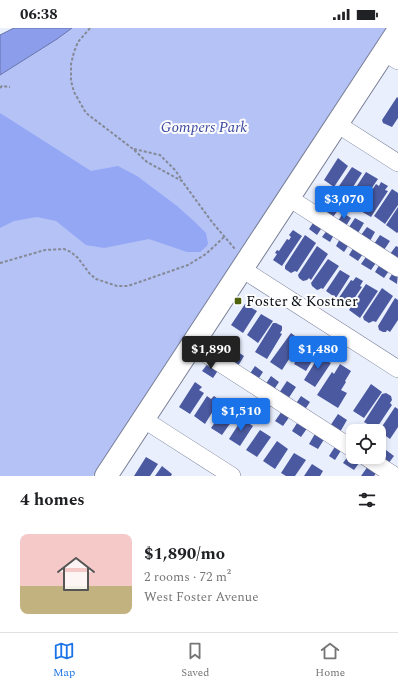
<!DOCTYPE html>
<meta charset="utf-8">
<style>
:root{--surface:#fff;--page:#f6f6f6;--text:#202124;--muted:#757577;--line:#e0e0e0;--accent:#1a73e8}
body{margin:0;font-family:Spectral,serif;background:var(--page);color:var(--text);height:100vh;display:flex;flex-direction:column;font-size:15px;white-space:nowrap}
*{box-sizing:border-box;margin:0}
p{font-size:13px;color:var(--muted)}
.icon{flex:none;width:22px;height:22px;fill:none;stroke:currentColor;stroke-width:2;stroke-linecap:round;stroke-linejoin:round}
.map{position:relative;height:448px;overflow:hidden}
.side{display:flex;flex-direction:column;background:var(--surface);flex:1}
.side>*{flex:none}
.buttons{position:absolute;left:346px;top:396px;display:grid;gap:8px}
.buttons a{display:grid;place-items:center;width:40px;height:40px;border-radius:8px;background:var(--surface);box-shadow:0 2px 6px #0003;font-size:20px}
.price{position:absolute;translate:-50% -34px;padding:0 9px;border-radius:4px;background:var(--accent);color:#fff;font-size:13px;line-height:26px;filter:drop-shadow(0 1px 2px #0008)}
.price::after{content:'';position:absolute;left:50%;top:24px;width:12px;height:9px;margin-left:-6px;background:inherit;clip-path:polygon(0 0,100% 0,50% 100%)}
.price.on{background:#222;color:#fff}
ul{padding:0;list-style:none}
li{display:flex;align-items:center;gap:12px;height:100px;padding:0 20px}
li+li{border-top:1px solid var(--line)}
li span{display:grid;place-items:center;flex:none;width:112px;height:80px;border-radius:8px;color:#555}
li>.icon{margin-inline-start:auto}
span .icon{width:48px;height:48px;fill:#fffc;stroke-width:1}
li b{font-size:17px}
h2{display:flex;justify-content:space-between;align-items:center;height:48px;padding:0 20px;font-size:17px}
.status{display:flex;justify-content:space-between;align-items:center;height:28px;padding:0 20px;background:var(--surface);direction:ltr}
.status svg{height:11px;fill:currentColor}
.dock{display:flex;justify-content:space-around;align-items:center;height:56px;border-top:1px solid var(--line);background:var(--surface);font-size:11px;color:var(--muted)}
.dock a{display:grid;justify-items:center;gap:2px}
.dock .on{color:var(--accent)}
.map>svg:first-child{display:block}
.green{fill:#b4c2f6}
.forest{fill:#94a7f5}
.water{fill:#8c9eeb;stroke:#6673ab}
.building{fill:#4b5aa0}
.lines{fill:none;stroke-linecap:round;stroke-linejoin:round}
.minor-casing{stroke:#787f96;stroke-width:18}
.major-casing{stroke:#787f96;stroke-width:24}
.path{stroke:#858995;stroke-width:2;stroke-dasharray:3 2;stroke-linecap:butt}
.minor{stroke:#fff;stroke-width:17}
.major{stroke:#fff;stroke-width:22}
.poi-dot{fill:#4e620b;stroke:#fcfcfc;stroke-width:1.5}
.labels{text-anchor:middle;stroke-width:4;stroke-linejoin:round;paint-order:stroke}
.park-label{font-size:15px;font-style:italic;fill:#3b48a1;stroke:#fcfcfc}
.poi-label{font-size:15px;fill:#0c0f17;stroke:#fcfcfc;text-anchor:start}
</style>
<div class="status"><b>06:38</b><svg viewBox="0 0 49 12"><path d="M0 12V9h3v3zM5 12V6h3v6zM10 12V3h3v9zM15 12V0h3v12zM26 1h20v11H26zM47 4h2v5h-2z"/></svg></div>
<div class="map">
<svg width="398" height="448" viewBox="0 0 398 448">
<rect width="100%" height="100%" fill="#eaeffe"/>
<path class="green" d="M72 0H386L93 448H0V47L57 11Z"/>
<path class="forest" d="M0 85 91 143 118 138 137 148 177 178 196 195 206 205 208 215 207 218 200 224H187L149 211 104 220 86 217 56 193 37 189 14 193 0 200Z"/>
<path class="water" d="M14 0H72L57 11 0 47V7Z"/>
<path class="building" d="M397 69 398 70V90L392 99 383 95 382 92Z
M338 130 348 138 334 159 324 152Z
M352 139 362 145 349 165 339 158Z
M366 144 378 151 360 177 349 170Z
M381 154 388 158 385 162 388 163 371 189 359 182 376 156 379 158Z
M392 161 398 165V177L385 196 374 188Z
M320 169 325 173 320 181 314 177Z
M332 176 339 181 333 189 326 185Z
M398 179V204L397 205 386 197Z
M343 185 351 190 346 198 338 193Z
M355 190 364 195 358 205 349 199Z
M315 192 323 198 317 207 309 201Z
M367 199 375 204 370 213 361 207Z
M328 201 335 205 330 214 322 209Z
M293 202 302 208 282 238 273 232 277 226 275 225 277 222 279 223 287 211 289 212 291 209 289 207Z
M305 207 316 215 297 244 295 243 291 245 285 241V238Z
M380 207 390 213 384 222 374 216Z
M341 209 350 215 344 224 336 218Z
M355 217 365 223 358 233 349 227Z
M317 218 328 226 311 252 309 250 307 252 303 253 299 250 298 247Z
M396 218 398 219V232L390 226Z
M368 226 378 232 371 242 361 236Z
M328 231 339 238 323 261 321 260 320 261 317 262 312 258 311 255Z
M381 234 391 240 384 250 375 244Z
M340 242 350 248 336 270 326 263Z
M394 243 398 245 397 256 389 251Z
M356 249 363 253 360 258 362 259 349 278 338 271 351 252 353 253Z
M366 256 378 263 360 290 349 282Z
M382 260 393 268 376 294 373 293 369 295 364 292 363 289Z
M395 270 398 272V292L390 304 387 302 386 304H383L379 302 378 298Z
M245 276 257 283 243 305 231 297Z
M261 286 273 293 258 315 247 307Z
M273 295H276L282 298V302L280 305 282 306 267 331 255 324Z
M291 305 299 311 296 315 299 316 282 342 270 334Z
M222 313 232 319 225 330 215 324Z
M306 315 318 323 306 343 294 336Z
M235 322 244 328 238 338 228 332Z
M320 326H324L329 329 330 332 329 334 331 335 315 359 304 352Z
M209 334 219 341 213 350 202 343Z
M340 336 351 343 345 353 346 354 341 362 347 365 338 380 317 367 332 344 334 346Z
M255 338 263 344 257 353 249 347Z
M271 348 279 354 273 363 265 357Z
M287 353 296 359 288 371 279 365Z
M195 354 202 359 199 362 204 365 190 386 179 379Z
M371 356 382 364 364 390 353 383Z
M386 365 391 368 392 372 390 375 392 377 376 401 364 394 382 366Z
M207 368 211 371 214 368 218 371 216 374 218 375 205 396 194 388Z
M301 368 310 374 304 383 295 377Z
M262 369 272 376 266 386 255 379Z
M227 377 233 381 231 384 236 387 222 407 211 400Z
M395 379 398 381V399L390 411 379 403Z
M282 383 290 388 283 398 275 393Z
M338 386 347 392 340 404 330 398Z
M242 391 253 398 240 418 229 411Z
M299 392 308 399 301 409 292 403Z
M260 402 271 409 257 429 246 422Z
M316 404 325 410 318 421 309 416Z
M277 413 288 421 275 441 263 433Z
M336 417 342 421 335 432 329 428Z
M386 422 394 428 388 436 380 430Z
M351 424 353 429H359L362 431 354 442 343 435Z
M294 425 306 432 295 448H286L281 445Z
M146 429 158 436 150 448H134Z
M312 436 323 443 320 448H304Z
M162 438 172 446 171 448H155Z
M368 438 377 444 374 448H361Z"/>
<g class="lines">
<defs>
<path id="minor" d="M384 24 398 33
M337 96 398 135
M289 170 398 240
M242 241 398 341
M192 317 353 421
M143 391 232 448
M366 429 395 448"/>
<path id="major" d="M106 448 398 3"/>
</defs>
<use href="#minor" class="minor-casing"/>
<use href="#major" class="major-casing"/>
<path class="path" d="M90 0 78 14 74 24 71 36V53L74 64 86 85 133 121 147 134 182 153 212 194 235 221
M0 60 2 58 10 59
M134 121 160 127 175 142 182 152
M0 235 45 222 64 221 71 224 78 230 90 246 96 251 117 258H128L188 237 206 226 224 209"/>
<use href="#minor" class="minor"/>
<use href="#major" class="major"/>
</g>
<rect class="poi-dot" x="234" y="269" width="8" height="8" rx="2"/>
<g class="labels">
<g class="park-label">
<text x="204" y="104">Gompers Park</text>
</g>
<g class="poi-label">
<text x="246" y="278">Foster &amp; Kostner</text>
</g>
</g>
</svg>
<div class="buttons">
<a><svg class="icon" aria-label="locate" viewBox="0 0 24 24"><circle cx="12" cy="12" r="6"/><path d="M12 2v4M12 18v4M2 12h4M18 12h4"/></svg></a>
</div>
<b class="price" style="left:344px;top:192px">$3,070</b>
<b class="price on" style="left:211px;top:342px">$1,890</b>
<b class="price" style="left:318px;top:342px">$1,480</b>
<b class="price" style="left:241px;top:404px">$1,510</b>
</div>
<section class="side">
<h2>4 homes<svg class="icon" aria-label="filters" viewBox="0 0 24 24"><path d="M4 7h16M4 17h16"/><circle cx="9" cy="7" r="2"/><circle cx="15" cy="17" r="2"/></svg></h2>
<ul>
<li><span style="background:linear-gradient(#f6c9c9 65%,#c2b280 0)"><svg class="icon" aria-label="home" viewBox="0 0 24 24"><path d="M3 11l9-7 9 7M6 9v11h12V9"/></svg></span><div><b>$1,890/mo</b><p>2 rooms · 72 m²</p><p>West Foster Avenue</p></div></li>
</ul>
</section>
<nav class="dock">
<a class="on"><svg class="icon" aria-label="map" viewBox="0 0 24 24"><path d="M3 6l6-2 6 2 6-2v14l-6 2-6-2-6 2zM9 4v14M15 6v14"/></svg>Map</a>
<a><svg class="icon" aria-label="saved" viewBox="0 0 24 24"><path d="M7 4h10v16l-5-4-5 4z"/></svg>Saved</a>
<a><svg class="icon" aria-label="home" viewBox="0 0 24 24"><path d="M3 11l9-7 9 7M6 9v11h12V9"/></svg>Home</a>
</nav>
